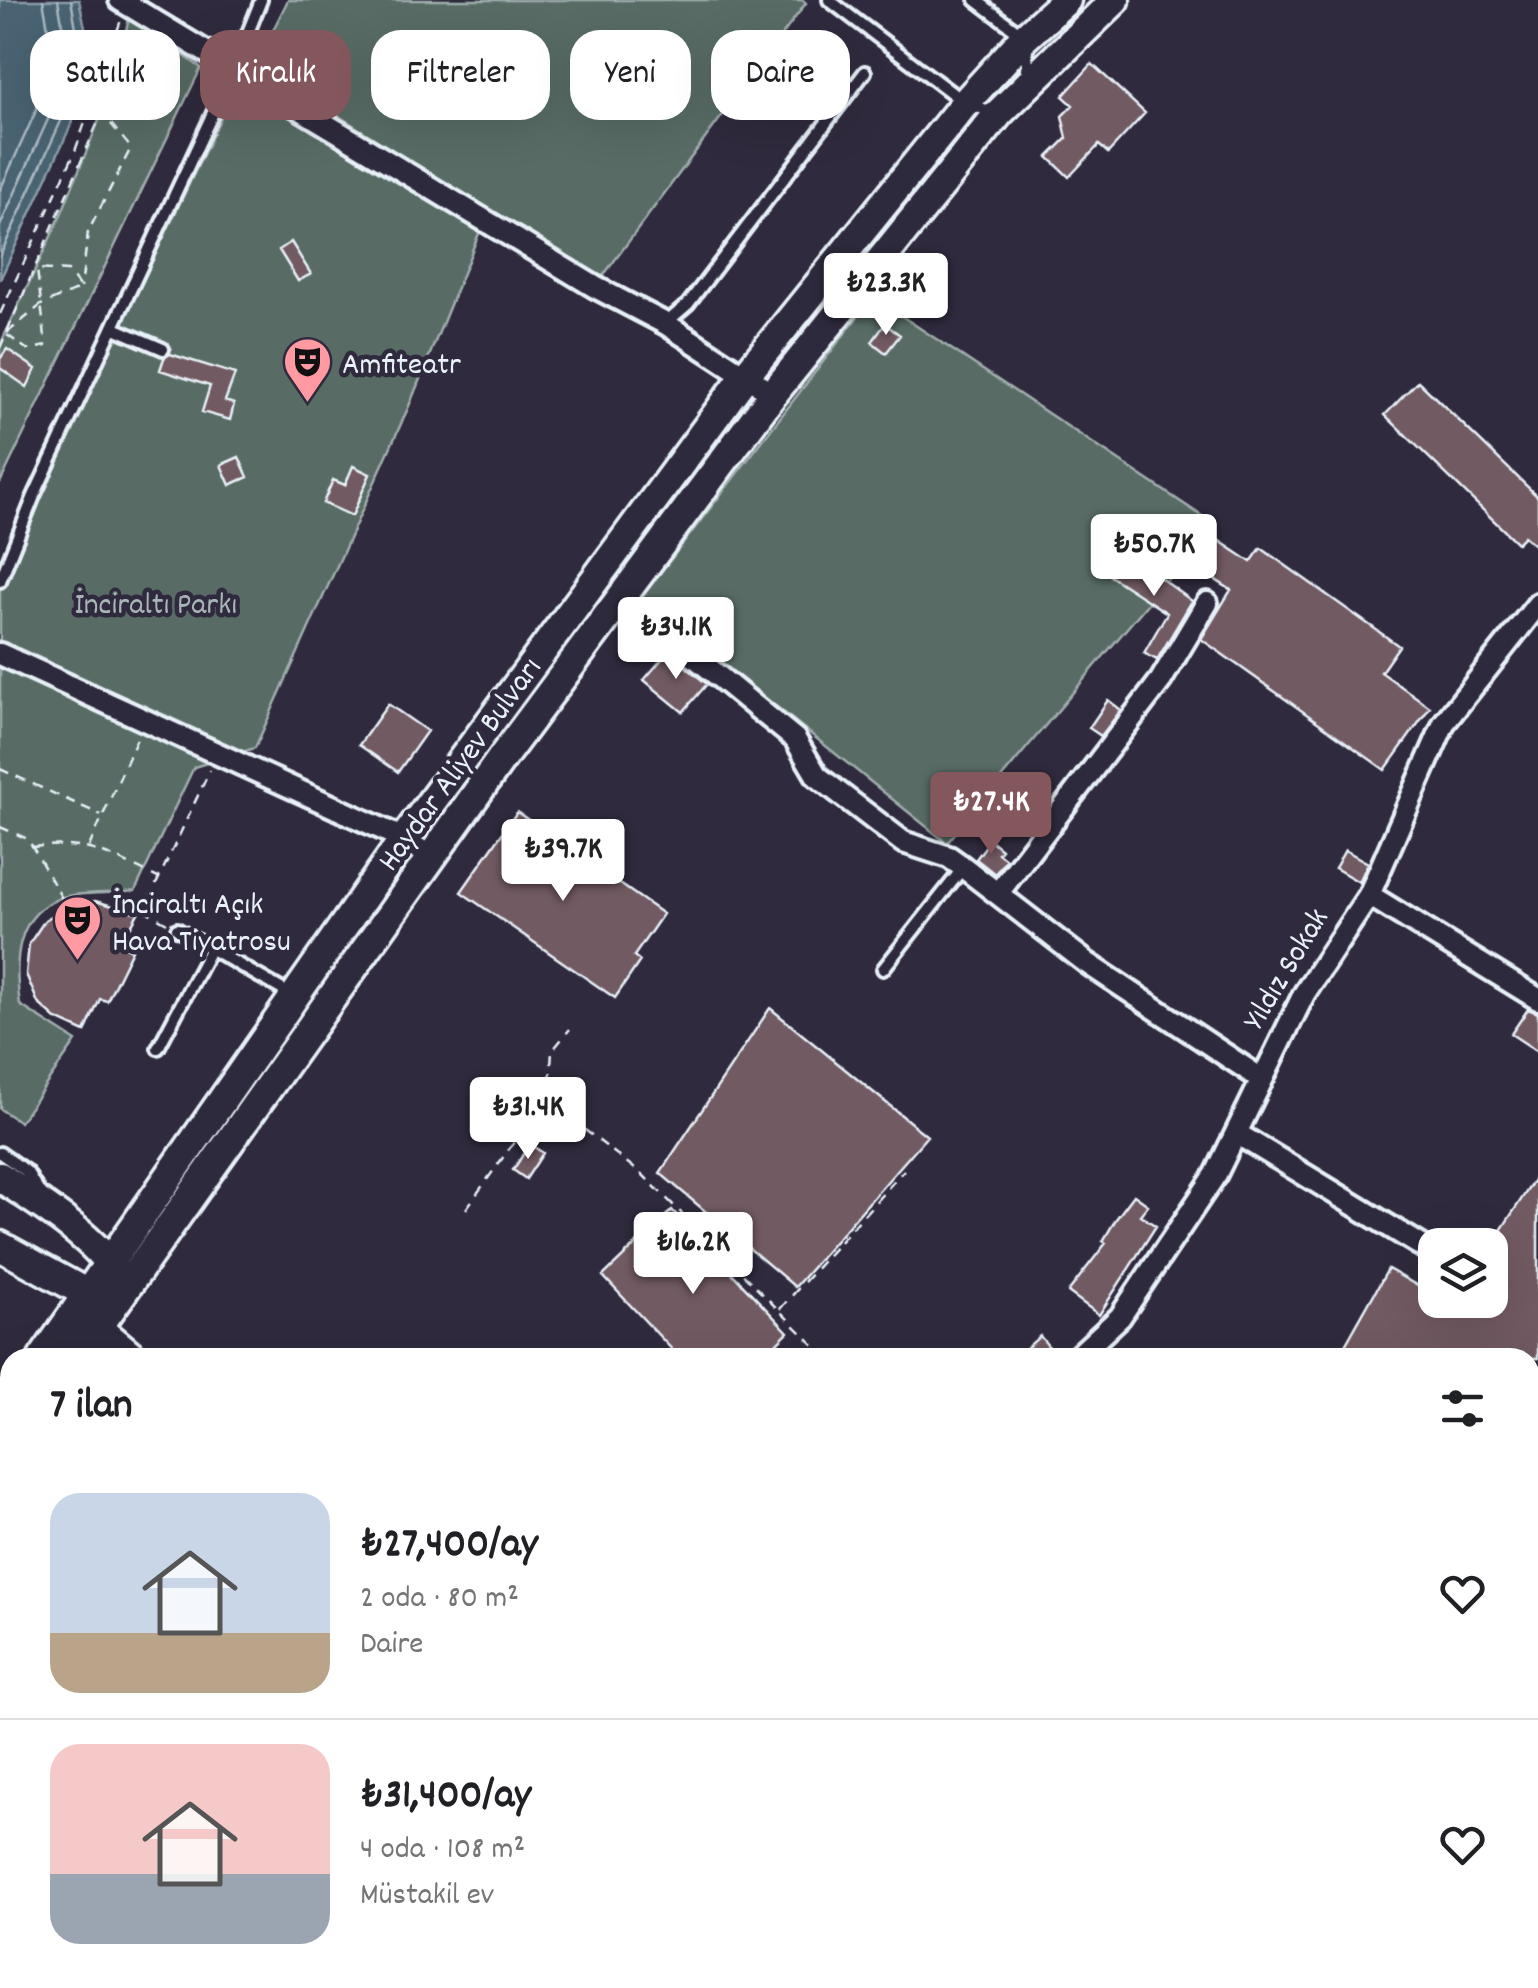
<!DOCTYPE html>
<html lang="tr">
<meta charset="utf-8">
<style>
:root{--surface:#fff;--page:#f6f6f6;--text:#202124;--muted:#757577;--line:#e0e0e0;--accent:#84575d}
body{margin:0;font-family:Dekko,sans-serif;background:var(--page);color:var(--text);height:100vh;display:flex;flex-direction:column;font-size:38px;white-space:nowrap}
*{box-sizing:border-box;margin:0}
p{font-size:32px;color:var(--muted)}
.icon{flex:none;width:55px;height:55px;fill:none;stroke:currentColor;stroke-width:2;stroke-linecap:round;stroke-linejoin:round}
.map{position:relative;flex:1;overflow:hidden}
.details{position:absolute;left:0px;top:1348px;width:1540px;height:642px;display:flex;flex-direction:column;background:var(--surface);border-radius:30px 30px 0 0;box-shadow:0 10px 40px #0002}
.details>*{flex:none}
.top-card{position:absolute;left:30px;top:30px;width:1000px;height:90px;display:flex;gap:20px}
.buttons{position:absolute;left:1418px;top:1228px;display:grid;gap:20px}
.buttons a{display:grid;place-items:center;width:90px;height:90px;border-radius:20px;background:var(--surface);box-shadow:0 10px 40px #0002;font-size:50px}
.price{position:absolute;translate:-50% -85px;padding:0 22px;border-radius:10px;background:#fff;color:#222;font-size:32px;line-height:65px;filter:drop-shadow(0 2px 5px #0008)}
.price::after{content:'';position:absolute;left:50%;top:60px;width:30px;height:22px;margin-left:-15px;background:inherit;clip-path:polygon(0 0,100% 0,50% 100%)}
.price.on{background:var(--accent);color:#fff}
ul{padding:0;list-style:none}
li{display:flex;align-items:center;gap:30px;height:250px;padding:0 50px}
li+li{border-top:2px solid var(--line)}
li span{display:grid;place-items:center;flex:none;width:280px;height:200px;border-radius:30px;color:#555}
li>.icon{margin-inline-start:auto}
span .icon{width:120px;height:120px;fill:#fffc;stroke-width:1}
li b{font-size:42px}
h2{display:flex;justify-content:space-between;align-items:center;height:120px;padding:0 50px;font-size:42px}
.tag{padding:0 35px;border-radius:30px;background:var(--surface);box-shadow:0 10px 40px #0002;font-size:35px;line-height:90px}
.tag.on{background:var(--accent);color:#fff}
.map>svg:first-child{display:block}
.green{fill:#596c65;stroke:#a0aeae;stroke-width:2.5}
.water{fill:#4a6372;stroke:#899ca8;stroke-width:2.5}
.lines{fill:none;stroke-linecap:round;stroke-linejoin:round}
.shore{stroke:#a9b8c2;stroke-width:2.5}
.building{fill:#725a62;stroke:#e8f1f8;stroke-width:2.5}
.lane-casing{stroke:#e8f1f8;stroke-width:18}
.street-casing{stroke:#e8f1f8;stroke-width:28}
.secondary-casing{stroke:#e8f1f8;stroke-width:35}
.path{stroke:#e8f1f8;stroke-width:2.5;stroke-dasharray:10 8;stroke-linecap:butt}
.lane{stroke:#2f2a3d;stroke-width:10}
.street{stroke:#2f2a3d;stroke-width:20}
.secondary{stroke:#2f2a3d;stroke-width:28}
.labels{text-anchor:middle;stroke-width:9;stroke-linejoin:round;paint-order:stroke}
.poi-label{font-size:32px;fill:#e8f1f8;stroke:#2f2a3d;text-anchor:start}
.park-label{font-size:32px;fill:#a8b5b6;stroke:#2f2a3d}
.street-label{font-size:32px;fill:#e8f1f8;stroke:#2f2a3d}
</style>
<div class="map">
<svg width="1538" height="1988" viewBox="0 0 1538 1988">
<rect width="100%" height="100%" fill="#2f2a3d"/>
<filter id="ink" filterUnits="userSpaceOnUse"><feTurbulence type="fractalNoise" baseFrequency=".01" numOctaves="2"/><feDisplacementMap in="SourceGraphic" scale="20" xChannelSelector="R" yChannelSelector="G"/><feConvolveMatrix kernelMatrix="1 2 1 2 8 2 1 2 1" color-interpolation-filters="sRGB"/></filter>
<g filter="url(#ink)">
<path class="green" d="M288 0H803L806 3 600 280 256 64Z
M130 16 201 68 0 483V345L60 217 102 113Z
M237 84 480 231 409 406 255 748 194 767 135 891C116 894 79 892 63 897 14 913 14 963 20 1005L76 1041 20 1122 0 1109V579Z
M873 297 1214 524 947 843 641 598Z"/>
<path class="water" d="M0 0H79L89 45 71 125 0 280Z"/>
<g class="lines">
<path class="shore" d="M0 190 35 113 51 45 43 0
M0 226 49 117 66 45 58 0
M0 256 61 121 79 45 71 0"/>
</g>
<path class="building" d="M1092 64 1145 113 1108 153 1099 145 1069 177 1048 157 1067 138 1062 116 1073 105 1063 96Z
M291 242 311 274 298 281 279 250Z
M885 324 900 335 886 353 872 342Z
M7 349 36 369 27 387 0 368V359Z
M170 354 235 374 225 401 234 404 230 420 202 412 210 386 160 370 164 358Z
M1418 381 1538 497V548L1524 536 1517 543 1385 415Z
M239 457 248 477 230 485 221 465Z
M353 466 370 474 352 516 323 503 333 480 345 485Z
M1218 540 1251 562 1261 548 1399 646 1381 672 1430 707 1385 770 1201 639 1231 590 1205 573 1210 565 1204 561Z
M1126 553 1192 601 1157 660 1144 653 1167 613 1110 576Z
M668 652 707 684 683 712 644 680Z
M1108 700 1121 710 1101 736 1089 728Z
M388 704 427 731 398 772 359 745Z
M994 797 1010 810 996 827 980 814Z
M517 812 663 914 634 956 640 961 615 998 461 892Z
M990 840 1001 849 998 853 1006 859 995 874 976 859Z
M1345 850 1368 863 1359 882 1335 868Z
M95 901 138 913 121 945 132 950 107 1001 100 999 85 1032 56 1019 38 1003 26 974 29 944 45 920 68 906Z
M770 1008 927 1136 795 1287 660 1173Z
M1528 1009 1538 1013V1052L1511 1034Z
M530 1144 543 1153 526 1179 513 1170Z
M1538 1174V1358H1338L1388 1269 1435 1296V1300L1455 1307 1459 1300H1490V1247Z
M1134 1195 1148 1205 1140 1215 1156 1226 1099 1315 1068 1292 1106 1243 1103 1241 1116 1219Z
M672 1210 788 1332 762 1358H680L603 1276Z
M1040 1336 1058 1358H1015Z"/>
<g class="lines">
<defs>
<path id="lane" d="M829 0 965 103 993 112
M976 0 1025 37 1028 64 1025 79
M666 323 688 304 865 72
M114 328 163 349
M0 581 34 496 233 70 261 0
M177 929 293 996
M883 969 963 868
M158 1048 211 948
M0 1153 27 1172 40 1194"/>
<path id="street" d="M120 0 595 287 666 324 773 394
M651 621 795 739 817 776 903 842 949 857 963 867 1087 963 1260 1078
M0 654 404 839 432 858
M998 893 1161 680 1207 603
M1369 895 1538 999
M1236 1133 1435 1254
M1076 1358 1120 1317 1216 1174 1304 994 1369 895 1444 723 1538 604
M1530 1485H1538
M1232 1988 1236 1980"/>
<path id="secondary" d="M0 1177C38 1202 95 1237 118 1276
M0 1246 86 1293H102
M97 1327 134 1358
M43 1358 404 839 745 376 965 103 1025 37 1066 0
M76 1358 504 755 773 394 999 113 1115 0
M0 1423 10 1408
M0 1464 10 1450
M1129 1980 1146 1988
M184 1988 191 1980"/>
</defs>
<use href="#lane" class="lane-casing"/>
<use href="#street" class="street-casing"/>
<use href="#secondary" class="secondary-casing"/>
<path class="path" d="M99 90 102 112
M0 314 74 154 121 20
M7 333 41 305 81 288
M7 335 28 350 46 346 37 269 68 271 79 286
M0 348 102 113 131 148 88 232 81 288
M0 769 101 815
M0 827 28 839 64 902
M32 847C89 841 108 854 158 878
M89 847 138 736
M167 923 144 910 210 770
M549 1100 552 1051 570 1029
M466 1209 527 1124 549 1102 643 1175 827 1358
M780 1309 904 1170
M1530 1633 1538 1637
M330 1980 340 1988
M528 1980 538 1988
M658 1980 670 1988
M425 1988 431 1980"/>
<use href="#lane" class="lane"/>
<use href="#street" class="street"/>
<use href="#secondary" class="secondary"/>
</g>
</g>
<defs>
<symbol id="theatre-pin" viewBox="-11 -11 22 30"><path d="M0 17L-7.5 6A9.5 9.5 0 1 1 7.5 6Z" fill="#ff9aa2" stroke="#2f2a3d"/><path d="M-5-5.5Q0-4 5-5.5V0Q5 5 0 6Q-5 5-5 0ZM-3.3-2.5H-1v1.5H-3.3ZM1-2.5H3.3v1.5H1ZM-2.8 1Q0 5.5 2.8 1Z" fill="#111"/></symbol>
</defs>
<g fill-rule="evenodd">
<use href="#theatre-pin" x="280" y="334" width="55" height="75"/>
<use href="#theatre-pin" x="50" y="892" width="55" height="75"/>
</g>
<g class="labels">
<g class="poi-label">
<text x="342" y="373">Amfiteatr</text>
<text x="112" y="913">İnciraltı Açık<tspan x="112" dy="37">Hava Tiyatrosu</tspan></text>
</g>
<g class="park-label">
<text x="156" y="613">İnciraltı Parkı</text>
</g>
<g class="street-label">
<text transform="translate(458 763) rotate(-54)" y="11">Haydar Aliyev Bulvarı</text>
<text transform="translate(1284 968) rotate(-59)" y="11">Yıldız Sokak</text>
</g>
</g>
</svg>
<div class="buttons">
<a><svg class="icon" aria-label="layers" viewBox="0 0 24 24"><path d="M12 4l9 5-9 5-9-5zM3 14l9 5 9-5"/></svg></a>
</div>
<b class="price" style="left:886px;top:338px">₺23.3K</b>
<b class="price" style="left:1154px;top:599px">₺50.7K</b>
<b class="price" style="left:676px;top:682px">₺34.1K</b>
<b class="price on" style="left:991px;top:857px">₺27.4K</b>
<b class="price" style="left:563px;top:904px">₺39.7K</b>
<b class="price" style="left:528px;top:1162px">₺31.4K</b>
<b class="price" style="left:693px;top:1297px">₺16.2K</b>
<div class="top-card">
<a class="tag">Satılık</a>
<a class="tag on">Kiralık</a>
<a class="tag">Filtreler</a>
<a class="tag">Yeni</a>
<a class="tag">Daire</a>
</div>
<section class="details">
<h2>7 ilan<svg class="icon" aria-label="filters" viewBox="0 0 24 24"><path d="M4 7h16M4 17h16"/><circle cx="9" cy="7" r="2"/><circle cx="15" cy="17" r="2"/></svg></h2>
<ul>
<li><span style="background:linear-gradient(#c9d6e8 70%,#b9a48a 0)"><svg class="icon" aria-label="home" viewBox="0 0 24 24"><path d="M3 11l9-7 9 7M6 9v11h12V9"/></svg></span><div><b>₺27,400/ay</b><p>2 oda · 80 m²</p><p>Daire</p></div><svg class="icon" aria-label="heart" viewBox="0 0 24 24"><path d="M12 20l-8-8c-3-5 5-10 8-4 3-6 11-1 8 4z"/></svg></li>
<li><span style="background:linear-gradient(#f6c9c9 65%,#9aa5b1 0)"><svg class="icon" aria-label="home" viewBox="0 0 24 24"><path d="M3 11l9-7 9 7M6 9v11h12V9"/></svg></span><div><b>₺31,400/ay</b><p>4 oda · 108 m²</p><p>Müstakil ev</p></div><svg class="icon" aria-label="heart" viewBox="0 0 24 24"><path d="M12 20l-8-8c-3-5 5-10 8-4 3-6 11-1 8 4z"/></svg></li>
</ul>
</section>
</div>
